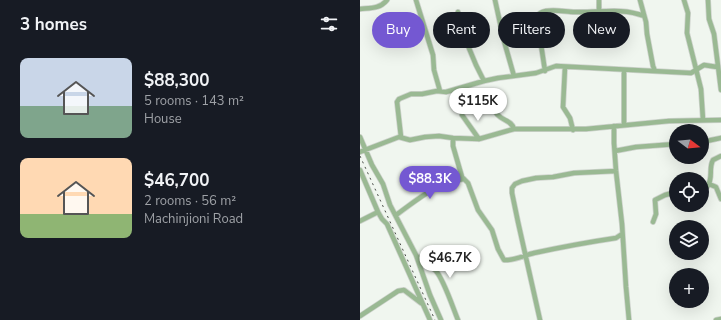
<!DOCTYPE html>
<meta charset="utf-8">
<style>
:root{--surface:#171b24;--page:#242831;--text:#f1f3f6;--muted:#9ea1a6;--accent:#7458d2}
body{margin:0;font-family:"Nunito Sans",sans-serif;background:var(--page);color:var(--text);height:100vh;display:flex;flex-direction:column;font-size:15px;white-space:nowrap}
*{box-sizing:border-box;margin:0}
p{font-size:13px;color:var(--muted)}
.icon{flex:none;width:22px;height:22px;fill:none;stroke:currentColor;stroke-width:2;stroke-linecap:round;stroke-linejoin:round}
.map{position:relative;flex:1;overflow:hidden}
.panel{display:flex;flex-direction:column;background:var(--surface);width:360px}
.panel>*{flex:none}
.banner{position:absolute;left:12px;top:12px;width:289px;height:36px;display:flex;gap:8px}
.needle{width:26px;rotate:106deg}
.tools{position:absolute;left:309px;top:124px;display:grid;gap:8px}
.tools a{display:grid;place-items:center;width:40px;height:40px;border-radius:50%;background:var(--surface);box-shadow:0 4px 16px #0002;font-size:20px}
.price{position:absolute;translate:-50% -34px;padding:0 9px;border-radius:14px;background:#fff;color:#222;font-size:13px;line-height:26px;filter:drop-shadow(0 1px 2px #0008)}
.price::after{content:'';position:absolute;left:50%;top:24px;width:12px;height:9px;margin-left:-6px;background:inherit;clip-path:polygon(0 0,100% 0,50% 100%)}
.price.active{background:var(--accent);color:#fff}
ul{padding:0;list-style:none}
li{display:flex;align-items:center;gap:12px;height:100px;padding:0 20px}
li span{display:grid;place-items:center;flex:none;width:112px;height:80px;border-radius:8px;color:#555}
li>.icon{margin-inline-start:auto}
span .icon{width:48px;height:48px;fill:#fffc;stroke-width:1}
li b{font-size:17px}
h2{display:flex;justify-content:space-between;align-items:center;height:48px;padding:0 20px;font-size:17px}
.tag{padding:0 14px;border-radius:18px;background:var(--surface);box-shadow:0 4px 16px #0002;font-size:14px;line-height:36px}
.tag.active{background:var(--accent);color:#fff}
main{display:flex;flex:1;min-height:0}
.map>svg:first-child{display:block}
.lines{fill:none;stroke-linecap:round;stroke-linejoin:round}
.minor-casing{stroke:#ced3cd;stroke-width:6}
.minor{stroke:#9ab993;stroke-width:4.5}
.rail{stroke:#494c48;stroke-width:1;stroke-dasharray:2 4;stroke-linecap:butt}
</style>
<main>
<section class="panel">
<h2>3 homes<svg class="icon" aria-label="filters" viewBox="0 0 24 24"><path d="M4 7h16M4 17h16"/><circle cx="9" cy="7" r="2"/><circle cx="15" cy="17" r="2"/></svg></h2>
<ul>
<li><span style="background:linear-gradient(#c9d6e8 60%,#7fa58c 0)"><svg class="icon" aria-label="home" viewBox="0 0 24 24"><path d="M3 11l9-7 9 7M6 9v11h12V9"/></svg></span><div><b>$88,300</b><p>5 rooms · 143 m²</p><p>House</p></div></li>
<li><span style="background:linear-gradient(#ffd9b3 70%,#8fb573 0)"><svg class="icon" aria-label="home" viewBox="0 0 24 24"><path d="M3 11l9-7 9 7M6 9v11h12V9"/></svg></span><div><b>$46,700</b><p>2 rooms · 56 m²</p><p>Machinjioni Road</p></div></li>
</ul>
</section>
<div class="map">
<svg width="361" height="320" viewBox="0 0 361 320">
<rect width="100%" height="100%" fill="#f0f6ef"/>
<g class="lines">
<defs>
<path id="minor" d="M56 0 73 55 74 70 80 91
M135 0 144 41 154 76
M280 0 286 22 287 34 293 66 295 71
M324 0 328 13 327 33 341 89 343 120
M348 0 349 19 354 34 361 90
M0 9C10 8 20 9 27 0
M239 11V0
M98 12C104 37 112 59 124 81
M205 67 203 107 210 118 213 130
M264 70V125
M185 71 177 18C178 13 182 12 186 11 196 9 206 12 215 12 237 13 262 7 284 16
M133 103C135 123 151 117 154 129
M102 115 119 139
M254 126V143L256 171 262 224 266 287 269 320
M0 137 12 165 23 184 30 205 56 255 70 295 81 320
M41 137 37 102 39 99 51 94H62L77 91 86 92 124 81 138 78 176 73 196 66 331 73 344 65 357 67
M93 138V146L102 177 108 183 118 210 132 230 138 249 144 260C154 261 165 255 174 253 202 247 229 242 256 238L262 234
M342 142 361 138
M255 151 276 147 316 144
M0 152 39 137 50 140 65 137 79 136 93 138 119 139 154 129H226L309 121 361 120
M0 170 18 212 22 219 27 224 70 320
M349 184 356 187 361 199
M342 188 347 187C354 178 348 169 353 160L361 156
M36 215C57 200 77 182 104 179
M0 221 18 212
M293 222 296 214 295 200 305 195 316 192
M58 257C64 264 71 266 76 271 84 280 93 308 98 320
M0 316 38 291 44 290 61 303
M180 320 158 222 152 193V188L155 184 162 181 176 178 193 177 214 173 256 171
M356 320 361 319"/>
</defs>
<use href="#minor" class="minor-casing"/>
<use href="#minor" class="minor"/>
<path class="rail" d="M0 156 75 320"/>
</g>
</svg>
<div class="tools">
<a><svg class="needle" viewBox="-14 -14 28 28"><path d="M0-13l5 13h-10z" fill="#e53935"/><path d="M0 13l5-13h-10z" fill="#9ea1a6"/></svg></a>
<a><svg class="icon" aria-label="locate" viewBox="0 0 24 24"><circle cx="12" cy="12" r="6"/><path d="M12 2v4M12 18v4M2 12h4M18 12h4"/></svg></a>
<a><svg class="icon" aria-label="layers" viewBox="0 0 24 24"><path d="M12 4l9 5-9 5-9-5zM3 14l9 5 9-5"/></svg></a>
<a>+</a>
</div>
<b class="price" style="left:118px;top:122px">$115K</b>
<b class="price active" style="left:70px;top:200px">$88.3K</b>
<b class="price" style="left:90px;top:279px">$46.7K</b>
<div class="banner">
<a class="tag active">Buy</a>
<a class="tag">Rent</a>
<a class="tag">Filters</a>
<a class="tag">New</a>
</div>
</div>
</main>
